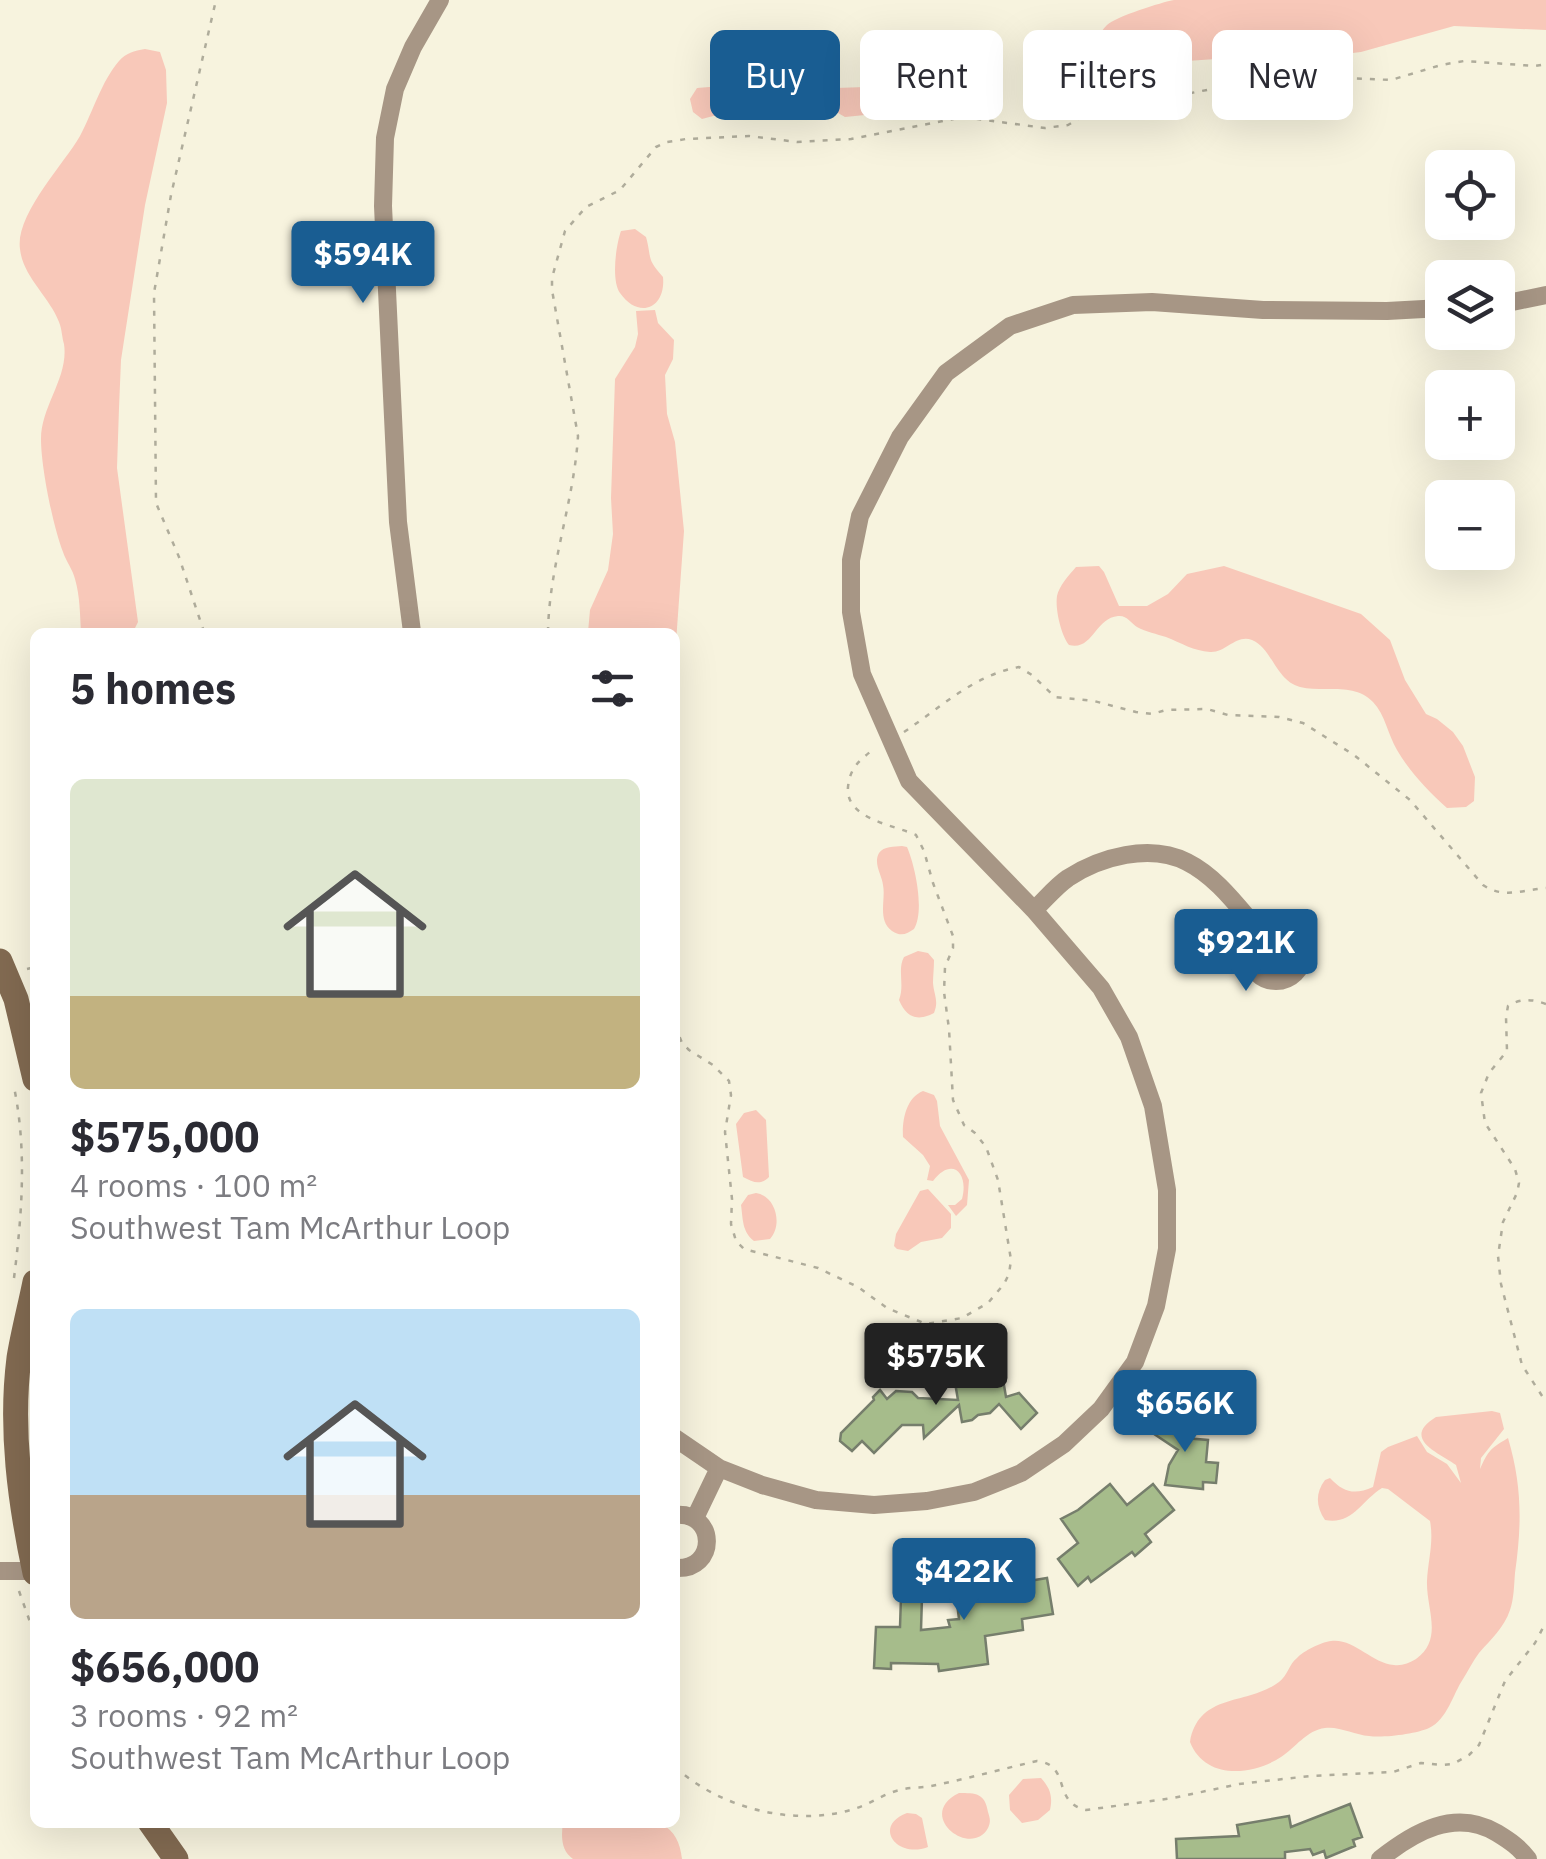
<!DOCTYPE html>
<meta charset="utf-8">
<style>
:root{--surface:#fff;--page:#f7f7f7;--text:#2b2b33;--muted:#7c7c81;--accent:#195d92}
body{margin:0;font-family:"IBM Plex Sans",sans-serif;background:var(--page);color:var(--text);height:100vh;display:flex;flex-direction:column;font-size:38px;white-space:nowrap}
*{box-sizing:border-box;margin:0}
p{font-size:32px;color:var(--muted)}
.icon{flex:none;width:55px;height:55px;fill:none;stroke:currentColor;stroke-width:2;stroke-linecap:round;stroke-linejoin:round}
.map{position:relative;flex:1;overflow:hidden}
.sheet{position:absolute;left:30px;top:628px;width:650px;height:1200px;display:flex;flex-direction:column;background:var(--surface);border-radius:15px;box-shadow:0 10px 40px #0002}
.sheet>*{flex:none}
.guide{position:absolute;left:710px;top:30px;width:685px;height:90px;display:flex;gap:20px}
.buttons{position:absolute;left:1425px;top:150px;display:grid;gap:20px}
.buttons a{display:grid;place-items:center;width:90px;height:90px;border-radius:15px;background:var(--surface);box-shadow:0 10px 40px #0002;font-size:50px}
.price{position:absolute;translate:-50% -85px;padding:0 22px;border-radius:10px;background:var(--accent);color:#fff;font-size:32px;line-height:65px;filter:drop-shadow(0 2px 5px #0008)}
.price::after{content:'';position:absolute;left:50%;top:60px;width:30px;height:22px;margin-left:-15px;background:inherit;clip-path:polygon(0 0,100% 0,50% 100%)}
.price.active{background:#222;color:#fff}
ul{padding:0;list-style:none}
li{display:grid;align-content:center;gap:20px;height:530px;padding:0 40px}
li span{display:grid;place-items:center;height:310px;border-radius:15px;color:#555}
li>.icon{margin-inline-start:auto}
span .icon{width:180px;height:180px;fill:#fffc;stroke-width:1}
li b{font-size:42px}
h2{display:flex;justify-content:space-between;align-items:center;height:120px;padding:0 40px;font-size:42px}
.chip{padding:0 35px;border-radius:15px;background:var(--surface);box-shadow:0 10px 40px #0002;font-size:35px;line-height:90px}
.chip.active{background:var(--accent);color:#fff}
.map>svg:first-child{display:block}
.green{fill:#f8c8b9}
.building{fill:#a6bc8b;stroke:#767e6c;stroke-width:2.5}
.lines{fill:none;stroke-linecap:round;stroke-linejoin:round}
.path{stroke:#afac9b;stroke-width:2.5;stroke-dasharray:5 8;stroke-linecap:butt}
.street{stroke:#a79685;stroke-width:18}
.secondary{stroke:#826a51;stroke-width:25}
</style>
<div class="map">
<svg width="1546" height="1859" viewBox="0 0 1546 1859">
<rect width="100%" height="100%" fill="#f7f3de"/>
<path class="green" d="M1174 0H1546V30L1454 26 1361 52 1327 56 1216 59 1114 66 1101 61 1097 55C1097 44 1098 33 1107 25 1115 17 1162 2 1174 0Z
M145 49 160 52 166 70 167 103 145 205 121 360 119 408 117 468 138 622 133 632H81C80 615 80 596 75 579 73 570 66 561 63 552 53 526 41 467 41 439 41 406 69 377 64 344 62 338 62 329 59 322 49 296 23 277 20 249 15 215 64 164 80 136 93 112 101 82 119 61 126 53 134 51 145 49Z
M752 78 763 83C766 116 753 111 727 113 718 114 711 117 702 119L693 112 690 99 697 88 734 85 739 81Z
M866 87 870 91 872 104 865 115 845 117C835 112 825 103 830 90L835 88Z
M635 229 646 237C652 259 646 258 663 277 666 308 639 320 620 293 611 280 616 245 621 231Z
M655 310 658 323 674 340 673 359 665 375 667 414 675 442 684 531 675 656V632H588L590 610 608 570 613 534 611 498 615 379 635 347 638 334 636 311Z
M1099 566 1104 572 1119 606H1147L1168 594 1187 574 1224 566 1361 614 1390 640 1405 680 1426 714 1437 719 1453 732 1463 746 1475 777 1474 801 1466 807 1447 808C1429 792 1409 771 1397 750 1388 735 1385 714 1373 702 1353 682 1325 693 1300 687 1276 681 1272 648 1252 640 1236 634 1226 653 1210 652 1194 651 1181 643 1166 637 1157 634 1146 632 1137 627 1131 623 1127 615 1118 616 1095 618 1093 651 1069 645 1061 635 1055 609 1057 596 1059 586 1069 575 1076 567Z
M902 846 907 847C915 865 925 911 914 929 907 934 901 937 892 931 877 920 886 900 883 885 882 875 873 864 879 853 884 846 894 847 902 846Z
M918 951 928 953 934 960C934 968 933 976 933 983 934 995 939 1001 934 1013 917 1022 906 1017 899 1000 905 985 897 970 904 957Z
M923 1091 934 1095 937 1101 940 1126 969 1180 967 1205 956 1216 948 1205H955L962 1199C969 1173 952 1156 933 1181L927 1180 930 1166 923 1155 903 1137C902 1120 906 1098 923 1091Z
M756 1110 766 1120 769 1177C760 1186 753 1182 743 1177L736 1124 744 1113Z
M928 1189 951 1214V1228L942 1238 921 1242 908 1251 897 1249 894 1246 896 1234 920 1191Z
M756 1193C776 1196 783 1225 770 1239L754 1241C742 1232 743 1219 741 1205L748 1195Z
M1492 1411 1500 1413 1504 1429 1481 1458 1480 1469C1488 1452 1488 1450 1508 1438 1522 1485 1522 1524 1515 1573 1514 1585 1514 1599 1510 1610 1504 1628 1491 1639 1479 1653 1473 1661 1468 1671 1463 1679 1453 1694 1447 1720 1429 1728 1416 1734 1384 1738 1369 1736 1355 1735 1339 1726 1325 1728 1307 1730 1295 1748 1281 1757 1252 1776 1205 1780 1190 1742 1199 1692 1247 1706 1279 1682 1288 1675 1289 1664 1297 1658 1303 1651 1322 1642 1331 1641 1354 1638 1371 1663 1394 1665 1402 1666 1409 1663 1416 1659 1444 1639 1426 1609 1427 1581 1428 1560 1434 1542 1430 1521L1388 1489 1382 1488C1361 1501 1353 1525 1325 1520 1316 1507 1315 1493 1325 1480L1330 1478C1344 1493 1355 1495 1373 1487L1381 1452 1388 1447 1417 1436 1427 1452 1447 1464 1461 1483 1456 1465C1440 1453 1400 1439 1436 1417Z
M1041 1778C1050 1788 1053 1796 1050 1810L1038 1820 1022 1823 1010 1810 1009 1795 1023 1779Z
M959 1793C976 1793 985 1793 988 1812 990 1819 991 1821 988 1828 971 1859 914 1815 959 1793Z
M907 1813 916 1814 922 1818 928 1847C897 1859 872 1826 907 1813Z
M563 1823H661C675 1832 680 1842 682 1859H573C561 1851 561 1836 563 1823Z"/>
<path class="building" d="M1000 1362 1006 1397 1019 1393 1037 1413 1021 1429 999 1404 990 1413 978 1415 972 1420 962 1422 959 1405 924 1438 923 1425H902L874 1453 862 1441 852 1451 840 1441 841 1433 874 1400 873 1397 880 1390 887 1399 896 1391 912 1392 918 1398 958 1400 953 1371 964 1368 967 1372 981 1370 987 1364Z
M1162 1410 1187 1427 1185 1438 1208 1440 1206 1462 1218 1463 1216 1483 1203 1482V1489L1165 1485 1169 1465 1178 1450 1148 1430Z
M1110 1484 1127 1505 1153 1484 1174 1510 1145 1534 1151 1542 1135 1556 1132 1552 1091 1582 1088 1577 1078 1586 1058 1559 1078 1543 1061 1519 1078 1510Z
M1013 1557 1017 1583 1047 1578 1053 1614 1022 1619 1023 1630 985 1636 988 1664 939 1671 938 1664 891 1663V1669L874 1668 876 1627H900L901 1597H922L921 1630 950 1627 948 1620 959 1619 955 1587 997 1581 993 1560Z
M1350 1804 1362 1837 1353 1840 1355 1846 1326 1858 1324 1851 1313 1855 1310 1849 1285 1852V1859H1177L1176 1839 1239 1836 1237 1825 1289 1816 1291 1827Z"/>
<g class="lines">
<path class="path" d="M204 632 179 557 156 503 154 293 171 195 216 0
M548 632C549 566 574 502 578 436L552 290V278L565 231 586 207 620 190 656 147 667 142 686 139 749 136 797 142 851 139 963 117 1045 128 1068 125 1108 101 1170 97 1270 78 1326 77 1391 80 1441 65 1464 61 1535 66 1546 64
M904 732C941 707 974 675 1019 667L1032 675 1055 697 1094 701 1136 712 1152 714 1166 710 1207 709 1228 715 1279 717 1303 723 1354 755 1410 800 1483 885C1503 899 1523 890 1546 888
M27 969 31 968 35 959
M1546 1004C1532 999 1521 998 1508 1006L1506 1017 1507 1051 1489 1073 1481 1093 1485 1123 1515 1169 1519 1183 1517 1193 1503 1222 1498 1256 1501 1284 1522 1365 1546 1402
M675 1025 682 1043 689 1050 713 1065 729 1081 731 1095 725 1132 732 1199 731 1224 736 1241 744 1249 818 1268 858 1287 887 1308 926 1324 962 1318 988 1303 1004 1284 1009 1274 1011 1260 998 1180 986 1147 975 1133 964 1125 953 1100 949 1029 944 992 945 967 953 948V936L933 883 924 851 916 835C894 825 845 819 848 787 850 767 860 760 875 748
M14 1278C22 1214 27 1150 14 1087
M19 1591 35 1636
M675 1767C721 1809 797 1828 857 1808 872 1803 885 1793 900 1790 910 1787 921 1788 931 1786 966 1779 1002 1769 1037 1761 1072 1765 1051 1802 1086 1810L1173 1798 1239 1784 1310 1776 1393 1772 1421 1763 1441 1765 1453 1764 1469 1755 1479 1745 1505 1681 1535 1643 1546 1622"/>
<path class="street" d="M1498 305 1546 295
M412 632 398 522 383 206 385 138 395 89 413 47 440 0
M1034 910C1045 900 1055 887 1068 878 1100 857 1150 843 1187 862 1217 877 1238 907 1260 932
M1249 954a27 27 0 1 1 54 0a27 27 0 1 1-54 0Z
M675 1438 719 1468 762 1485 816 1500 874 1505 927 1501 974 1492 1021 1473 1064 1444 1101 1409 1135 1362 1156 1306 1167 1249V1190L1153 1106 1129 1037 1101 988 1034 910 909 781 862 674 851 612V560L860 516 900 437 946 373 1010 326 1073 305 1152 302 1263 310 1387 311 1442 308
M675 1515C717 1511 718 1571 675 1568
M695 1518 719 1468
M0 1571H35
M1380 1859C1414 1832 1455 1808 1497 1833 1510 1841 1519 1847 1528 1859"/>
<path class="secondary" d="M0 961 16 999 35 1079
M35 1282C30 1307 23 1333 19 1358 10 1429 20 1503 35 1573
M150 1822 176 1859"/>
</g>
</svg>
<div class="buttons">
<a><svg class="icon" aria-label="locate" viewBox="0 0 24 24"><circle cx="12" cy="12" r="6"/><path d="M12 2v4M12 18v4M2 12h4M18 12h4"/></svg></a>
<a><svg class="icon" aria-label="layers" viewBox="0 0 24 24"><path d="M12 4l9 5-9 5-9-5zM3 14l9 5 9-5"/></svg></a>
<a>+</a>
<a>−</a>
</div>
<b class="price" style="left:363px;top:306px">$594K</b>
<b class="price" style="left:1246px;top:994px">$921K</b>
<b class="price active" style="left:936px;top:1408px">$575K</b>
<b class="price" style="left:1185px;top:1455px">$656K</b>
<b class="price" style="left:964px;top:1623px">$422K</b>
<div class="guide">
<a class="chip active">Buy</a>
<a class="chip">Rent</a>
<a class="chip">Filters</a>
<a class="chip">New</a>
</div>
<section class="sheet">
<h2>5 homes<svg class="icon" aria-label="filters" viewBox="0 0 24 24"><path d="M4 7h16M4 17h16"/><circle cx="9" cy="7" r="2"/><circle cx="15" cy="17" r="2"/></svg></h2>
<ul>
<li><span style="background:linear-gradient(#dfe7d0 70%,#c2b280 0)"><svg class="icon" aria-label="home" viewBox="0 0 24 24"><path d="M3 11l9-7 9 7M6 9v11h12V9"/></svg></span><div><b>$575,000</b><p>4 rooms · 100 m²</p><p>Southwest Tam McArthur Loop</p></div></li>
<li><span style="background:linear-gradient(#bfe0f5 60%,#b9a48a 0)"><svg class="icon" aria-label="home" viewBox="0 0 24 24"><path d="M3 11l9-7 9 7M6 9v11h12V9"/></svg></span><div><b>$656,000</b><p>3 rooms · 92 m²</p><p>Southwest Tam McArthur Loop</p></div></li>
</ul>
</section>
</div>
